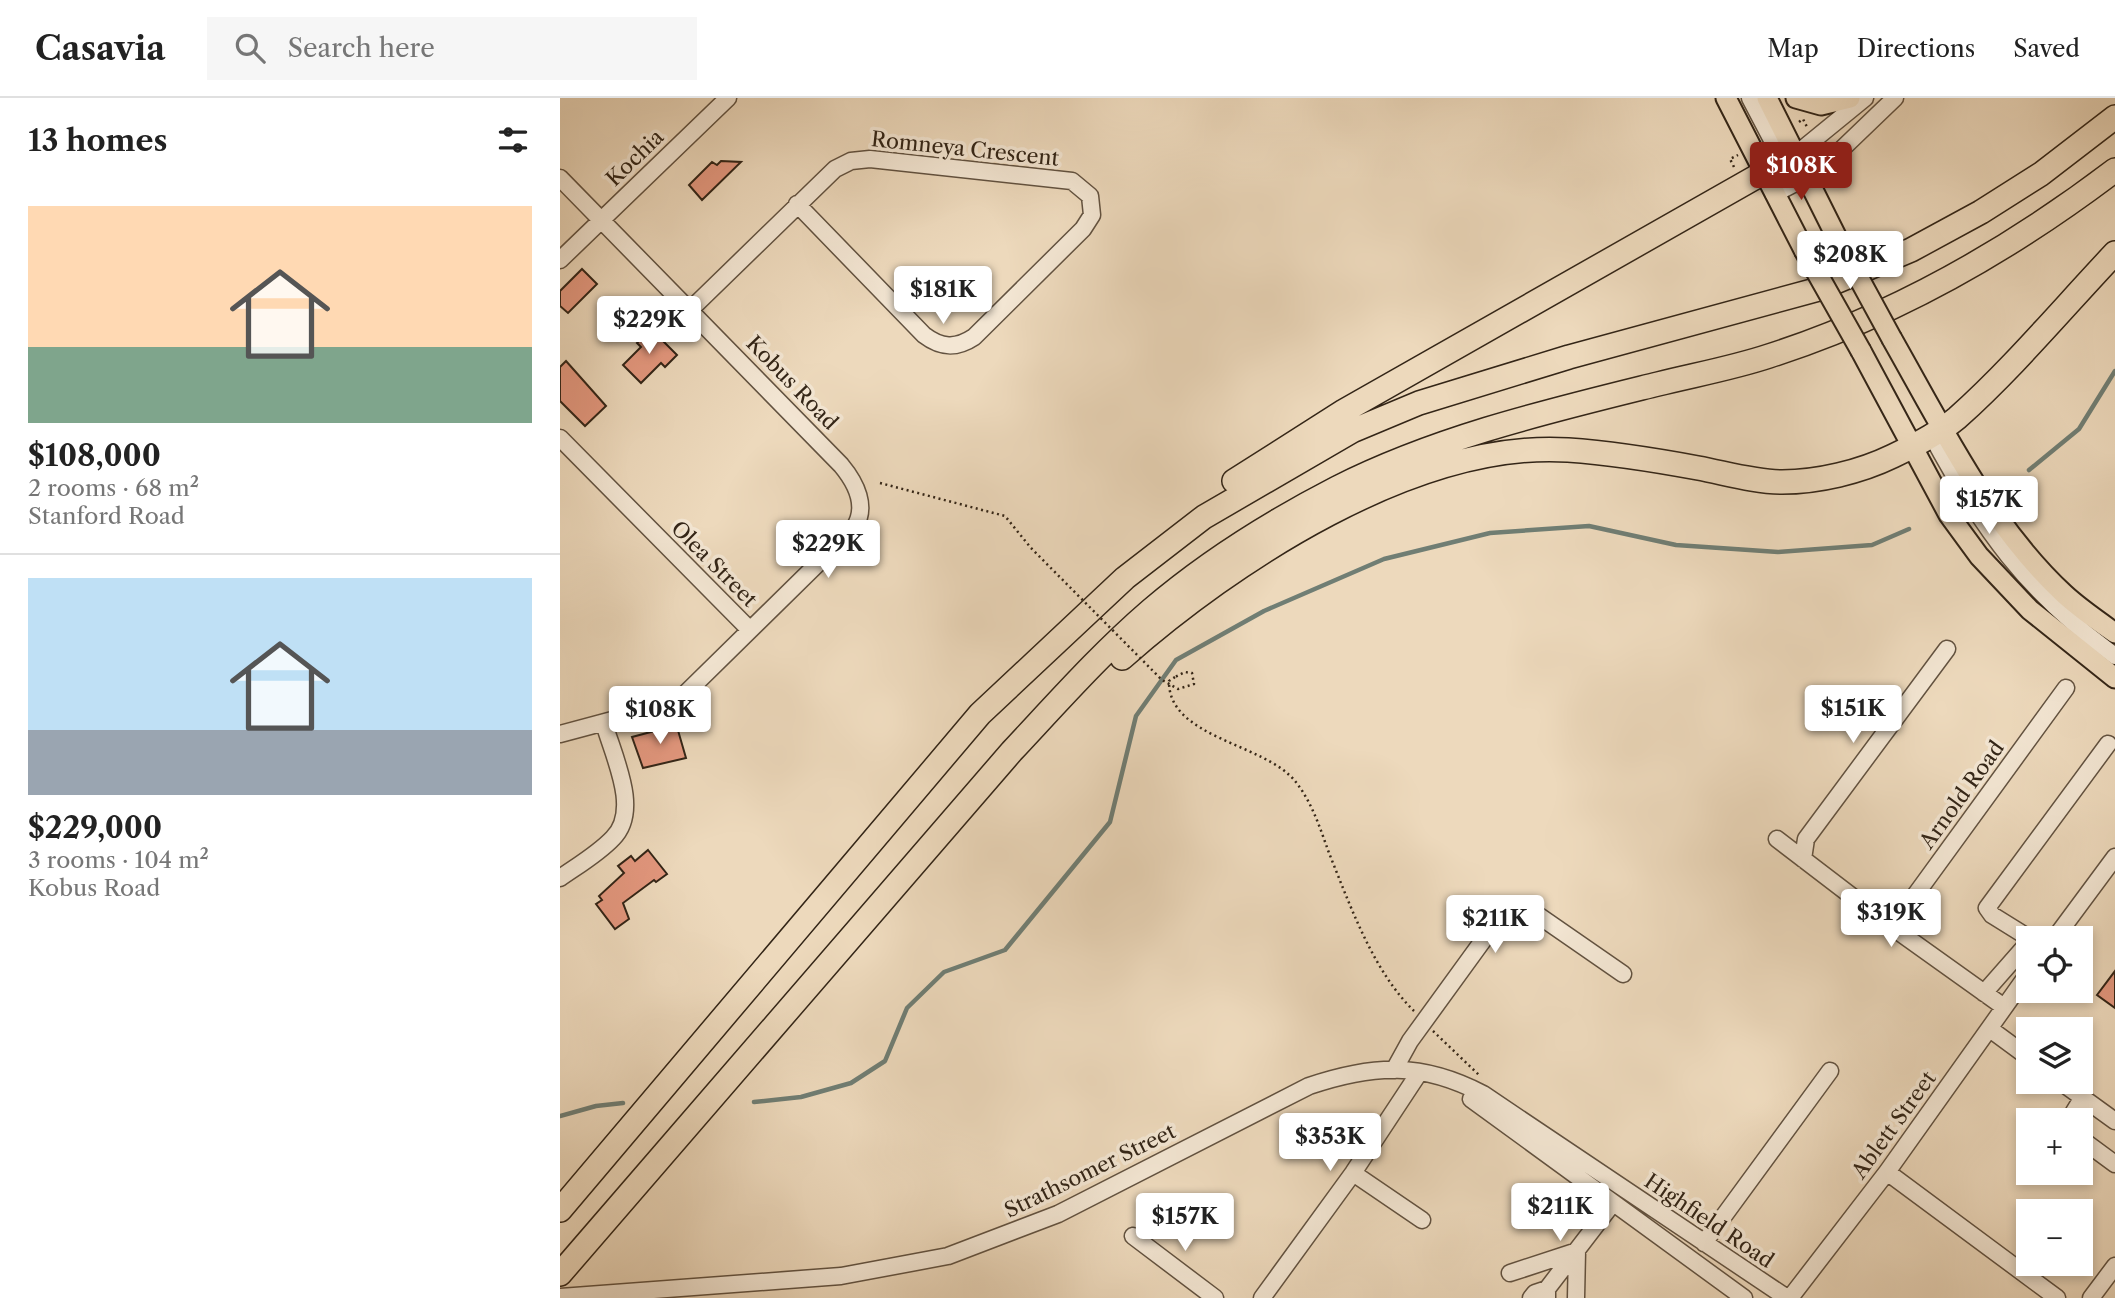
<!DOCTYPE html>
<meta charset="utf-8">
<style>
:root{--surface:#fff;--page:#f6f6f6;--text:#222;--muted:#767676;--line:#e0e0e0;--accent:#8f2418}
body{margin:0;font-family:"Libre Caslon Text",serif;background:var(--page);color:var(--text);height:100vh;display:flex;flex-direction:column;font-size:26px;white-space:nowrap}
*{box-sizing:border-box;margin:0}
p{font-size:23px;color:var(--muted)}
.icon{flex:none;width:38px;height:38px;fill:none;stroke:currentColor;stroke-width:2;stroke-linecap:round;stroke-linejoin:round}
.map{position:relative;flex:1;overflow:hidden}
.panel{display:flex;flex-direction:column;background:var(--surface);width:560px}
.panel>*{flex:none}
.controls{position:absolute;left:1456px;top:828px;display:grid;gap:14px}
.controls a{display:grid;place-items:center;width:77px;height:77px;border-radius:0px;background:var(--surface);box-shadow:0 4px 10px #0003;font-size:35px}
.price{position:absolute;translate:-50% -60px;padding:0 16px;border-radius:7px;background:#fff;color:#222;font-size:23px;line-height:46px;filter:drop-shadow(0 2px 4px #0008)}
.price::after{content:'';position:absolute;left:50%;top:42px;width:21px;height:16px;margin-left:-10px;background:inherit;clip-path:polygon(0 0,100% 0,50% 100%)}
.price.selected{background:var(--accent);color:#fff}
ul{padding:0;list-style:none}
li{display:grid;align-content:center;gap:14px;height:371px;padding:0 28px}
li+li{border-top:2px solid var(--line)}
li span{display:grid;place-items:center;height:217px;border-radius:0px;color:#555}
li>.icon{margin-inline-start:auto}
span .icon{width:126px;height:126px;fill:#fffc;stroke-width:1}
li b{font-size:30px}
h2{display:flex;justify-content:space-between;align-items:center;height:84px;padding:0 28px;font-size:30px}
header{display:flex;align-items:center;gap:42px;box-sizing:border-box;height:98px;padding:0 35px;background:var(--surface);border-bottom:2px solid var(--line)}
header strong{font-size:33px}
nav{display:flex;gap:38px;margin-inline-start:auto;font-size:24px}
.search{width:490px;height:63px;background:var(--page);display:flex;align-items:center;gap:18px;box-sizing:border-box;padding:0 24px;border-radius:0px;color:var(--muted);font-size:26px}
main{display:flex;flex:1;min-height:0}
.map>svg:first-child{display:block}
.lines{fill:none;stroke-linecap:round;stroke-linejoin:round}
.stream{stroke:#707e74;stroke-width:4.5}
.building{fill:#e4987f;stroke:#332517;stroke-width:2}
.minor-casing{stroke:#625240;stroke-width:19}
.major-casing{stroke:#332517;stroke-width:23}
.highway-casing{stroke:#332517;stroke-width:26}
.path{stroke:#332517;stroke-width:2.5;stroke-dasharray:2 3.5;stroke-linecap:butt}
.minor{stroke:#f3e6d3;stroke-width:16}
.major{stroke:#edd9bc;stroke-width:19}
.highway{stroke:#edd9bc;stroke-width:23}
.major-bridge-casing{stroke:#332517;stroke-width:23;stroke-linecap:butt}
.path-bridge{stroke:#332517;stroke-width:2.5;stroke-dasharray:2 3.5;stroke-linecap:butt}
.major-bridge{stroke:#edd9bc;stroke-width:19}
.labels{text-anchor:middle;stroke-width:7;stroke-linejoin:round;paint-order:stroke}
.street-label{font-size:21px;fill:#332517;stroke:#f3e6d3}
</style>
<header>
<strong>Casavia</strong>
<div class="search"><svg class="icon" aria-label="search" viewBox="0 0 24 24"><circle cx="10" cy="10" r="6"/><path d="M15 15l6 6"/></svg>Search here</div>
<nav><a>Map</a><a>Directions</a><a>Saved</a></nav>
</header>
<main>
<section class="panel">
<h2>13 homes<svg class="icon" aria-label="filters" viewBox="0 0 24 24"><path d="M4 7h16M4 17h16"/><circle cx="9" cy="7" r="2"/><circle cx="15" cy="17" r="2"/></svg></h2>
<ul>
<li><span style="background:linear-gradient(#ffd9b3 65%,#7fa58c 0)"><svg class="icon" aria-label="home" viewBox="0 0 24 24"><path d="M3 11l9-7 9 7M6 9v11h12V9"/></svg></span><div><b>$108,000</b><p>2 rooms · 68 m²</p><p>Stanford Road</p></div></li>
<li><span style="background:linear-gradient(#bfe0f5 70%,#9aa5b1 0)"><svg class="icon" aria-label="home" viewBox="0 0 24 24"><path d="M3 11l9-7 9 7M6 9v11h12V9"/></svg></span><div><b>$229,000</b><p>3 rooms · 104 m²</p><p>Kobus Road</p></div></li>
</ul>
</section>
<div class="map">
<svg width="1555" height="1200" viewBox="0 0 1555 1200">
<rect width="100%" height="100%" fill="#edd9bc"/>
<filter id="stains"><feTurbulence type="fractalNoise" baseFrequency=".00286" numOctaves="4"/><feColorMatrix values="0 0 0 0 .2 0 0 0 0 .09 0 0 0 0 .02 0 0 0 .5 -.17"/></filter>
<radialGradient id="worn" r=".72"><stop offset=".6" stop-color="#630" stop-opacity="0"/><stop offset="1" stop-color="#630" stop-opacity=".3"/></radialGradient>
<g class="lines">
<path class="stream" d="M1469 372 1519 331 1555 273
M194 1004 241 999 291 985 325 963 347 910 384 874 445 852 550 724 576 618 616 562 704 513 824 461 930 435 1029 428 1116 447 1218 454 1312 447 1349 431
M0 1018 36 1008 63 1005"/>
</g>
<path class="building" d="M161 63 181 64 142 102 129 87 152 64 157 67Z
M22 171 37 186 8 215 0 208V193Z
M91 231 117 257 105 269 101 265 81 285 63 267 81 249 77 245Z
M6 263 46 308 25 328 0 303V269Z
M115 622 126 660 83 670 72 639 102 631 100 626Z
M88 752 107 776 96 784 94 782 63 805 69 821 55 831 36 806 42 802 39 798 64 775 58 768 71 758 75 763Z
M1555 873V910L1537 897Z"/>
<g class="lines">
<defs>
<path id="minor" d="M1190 0 1235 86
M1203 75 1234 58 1305 0
M0 80 281 367C296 385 308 409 294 430L125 596 86 613 0 636
M1214 96 1259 73 1335 0
M0 162 168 0
M131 211 275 71 291 63 310 61 512 83 530 98 532 117 523 131 414 239C396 251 381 250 364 237L237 106
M1371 336C1422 431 1467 494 1555 558
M0 340 190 532
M1217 741 1332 829 1444 909
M1243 761 1246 741 1387 551
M0 780C17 768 38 756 53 740 81 712 53 658 44 625
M1332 829 1506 590
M1469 840 1432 817 1427 810 1548 646
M1495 840 1555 759
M1424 895 1468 845
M1430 931 1468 959
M834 972 850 943 940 819 957 812 972 813 1063 876
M1501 984 1555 1023
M911 1001 1184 1200
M1509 1022 1523 999
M1521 1041 1555 1066
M1327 1074 1497 1200
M793 1075 862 1122
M573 1138 655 1200
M1144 1145 1270 973
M950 1175 1017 1153 1016 1200
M0 1199 281 1178 388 1158 498 1116 749 988C814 966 862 964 923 996L1227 1200
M702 1200 793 1075 859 975
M971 1200 975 1195 987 1191
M987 1200V1191L1053 1105
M1230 1200 1327 1074 1468 876
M1531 1200 1555 1168"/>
<path id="major" d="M1166 0 1244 152
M1207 0 1277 140
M1236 0 1261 7 1290 0
M1332 241C1382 329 1429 426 1504 496 1519 510 1538 523 1555 535
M1301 253 1389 417 1419 458 1470 512 1555 580"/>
<path id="highway" d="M674 383 784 313 1203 75
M562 560C672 463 855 342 1008 352 1051 355 1095 362 1138 370 1165 375 1195 384 1222 384 1258 384 1300 374 1333 358 1354 348 1379 335 1397 320 1453 270 1503 210 1555 155
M0 1112 420 616 565 480 644 419 792 333 859 305 1009 259 1259 191 1351 152 1421 114 1481 76 1555 19
M0 1176 452 653C497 605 541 555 591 512 647 464 711 424 777 390 878 339 989 313 1098 286 1134 277 1173 270 1209 258 1334 218 1451 151 1555 72"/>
</defs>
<use href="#minor" class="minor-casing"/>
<use href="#major" class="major-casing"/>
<use href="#highway" class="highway-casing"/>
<path class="path" d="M1239 24 1243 21 1247 29
M1174 69 1170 61 1178 57
M320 385 445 418 471 450
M615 579 609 583C608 640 704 645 735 683 752 704 760 730 769 755 790 807 813 873 854 913
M873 933 919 977"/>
<use href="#minor" class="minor"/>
<use href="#major" class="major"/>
<use href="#highway" class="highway"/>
<defs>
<path id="major-bridge" d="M1277 140 1332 241
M1244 152 1301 253"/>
</defs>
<use href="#major-bridge" class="major-bridge-casing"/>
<path class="path-bridge" d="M471 450 602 582 618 591 634 586 632 575 625 574 615 579"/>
<use href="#major-bridge" class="major-bridge"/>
</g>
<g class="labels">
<g class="street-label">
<text transform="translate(405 51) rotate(6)" y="7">Romneya Crescent</text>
<text transform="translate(75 60) rotate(-44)" y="7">Kochia</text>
<text transform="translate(232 285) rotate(46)" y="7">Kobus Road</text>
<text transform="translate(154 466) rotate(45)" y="7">Olea Street</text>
<text transform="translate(1402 697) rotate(-54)" y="7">Arnold Road</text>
<text transform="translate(1334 1027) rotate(-54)" y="7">Ablett Street</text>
<text transform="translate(530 1073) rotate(-26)" y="7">Strathsomer Street</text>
<text transform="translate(1149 1123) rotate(34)" y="7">Highfield Road</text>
</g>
</g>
<rect width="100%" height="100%" filter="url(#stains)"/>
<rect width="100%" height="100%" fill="url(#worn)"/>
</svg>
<div class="controls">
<a><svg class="icon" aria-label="locate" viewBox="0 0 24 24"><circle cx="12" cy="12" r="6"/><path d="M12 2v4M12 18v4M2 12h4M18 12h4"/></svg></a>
<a><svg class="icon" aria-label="layers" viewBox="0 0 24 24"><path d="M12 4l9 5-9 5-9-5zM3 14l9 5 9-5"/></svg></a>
<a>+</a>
<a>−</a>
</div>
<b class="price selected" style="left:1241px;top:104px">$108K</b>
<b class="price" style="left:1290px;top:193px">$208K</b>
<b class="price" style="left:383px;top:228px">$181K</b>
<b class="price" style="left:89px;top:258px">$229K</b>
<b class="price" style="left:1429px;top:438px">$157K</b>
<b class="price" style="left:268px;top:482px">$229K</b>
<b class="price" style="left:1293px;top:647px">$151K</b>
<b class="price" style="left:100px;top:648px">$108K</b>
<b class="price" style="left:1331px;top:851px">$319K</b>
<b class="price" style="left:935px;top:857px">$211K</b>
<b class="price" style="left:770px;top:1075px">$353K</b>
<b class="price" style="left:1000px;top:1145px">$211K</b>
<b class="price" style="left:625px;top:1155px">$157K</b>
</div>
</main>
